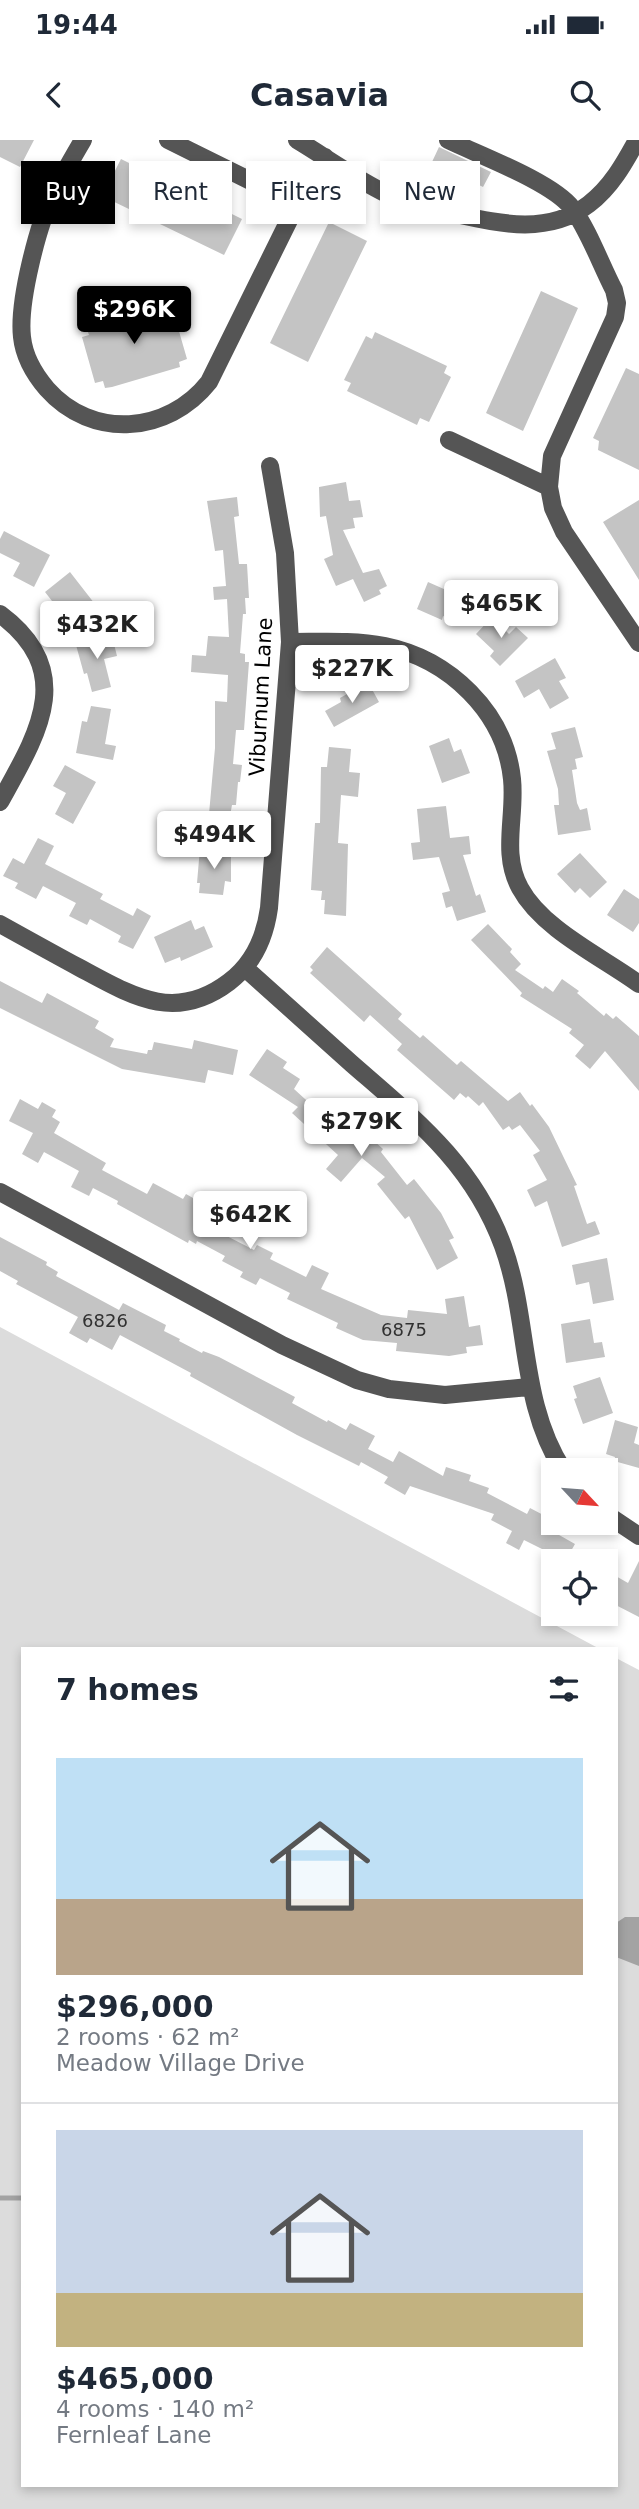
<!DOCTYPE html>
<meta charset="utf-8">
<style>
:root{--surface:#fff;--page:#f6f6f7;--text:#1f2937;--muted:#747a83;--line:#e0e1e3;--accent:#000}
body{margin:0;font-family:"DejaVu Sans",sans-serif;background:var(--page);color:var(--text);height:100vh;display:flex;flex-direction:column;font-size:26px;white-space:nowrap}
*{box-sizing:border-box;margin:0}
p{font-size:23px;color:var(--muted)}
.icon{flex:none;width:38px;height:38px;fill:none;stroke:currentColor;stroke-width:2;stroke-linecap:round;stroke-linejoin:round}
.map{position:relative;flex:1;overflow:hidden}
.side{position:absolute;left:21px;top:1507px;width:597px;height:840px;display:flex;flex-direction:column;background:var(--surface);border-radius:0px;box-shadow:0 4px 10px #0003}
.side>*{flex:none}
.banner{position:absolute;left:21px;top:21px;width:598px;height:63px;display:flex;gap:14px}
.needle{width:46px;rotate:116deg}
.buttons{position:absolute;left:541px;top:1318px;display:grid;gap:14px}
.buttons a{display:grid;place-items:center;width:77px;height:77px;border-radius:0px;background:var(--surface);box-shadow:0 4px 10px #0003;font-size:35px}
.price{position:absolute;translate:-50% -60px;padding:0 16px;border-radius:7px;background:#fff;color:#222;font-size:23px;line-height:46px;filter:drop-shadow(0 2px 4px #0008)}
.price::after{content:'';position:absolute;left:50%;top:42px;width:21px;height:16px;margin-left:-10px;background:inherit;clip-path:polygon(0 0,100% 0,50% 100%)}
.price.active{background:var(--accent);color:#fff}
ul{padding:0;list-style:none}
li{display:grid;align-content:center;gap:14px;height:371px;padding:0 35px}
li+li{border-top:2px solid var(--line)}
li span{display:grid;place-items:center;height:217px;border-radius:0px;color:#555}
li>.icon{margin-inline-start:auto}
span .icon{width:126px;height:126px;fill:#fffc;stroke-width:1}
li b{font-size:30px}
h2{display:flex;justify-content:space-between;align-items:center;height:84px;padding:0 35px;font-size:30px}
.pill{padding:0 24px;border-radius:0px;background:var(--surface);box-shadow:0 4px 10px #0003;font-size:24px;line-height:63px}
.pill.active{background:var(--accent);color:#fff}
.status{display:flex;justify-content:space-between;align-items:center;height:49px;padding:0 35px;background:var(--surface);direction:ltr}
.status svg{height:19px;fill:currentColor}
header{display:flex;justify-content:space-between;align-items:center;height:91px;padding:0 35px;background:var(--surface);font-size:32px;font-weight:600}
.map>svg:first-child{display:block}
.green{fill:#dcdcdc}
.water{fill:#a3a3a3}
.lines{fill:none;stroke-linecap:round;stroke-linejoin:round}
.stream{stroke:#a3a3a3;stroke-width:5}
.building{fill:#c4c4c4}
.minor{stroke:#555;stroke-width:18}
.labels{text-anchor:middle;stroke-width:5;stroke-linejoin:round;paint-order:stroke}
.number-label{font-size:18px;fill:#313131}
.street-label{font-size:21px;fill:#000;stroke:#fff}
</style>
<div class="status"><b>19:44</b><svg viewBox="0 0 49 12"><path d="M0 12V9h3v3zM5 12V6h3v6zM10 12V3h3v9zM15 12V0h3v12zM26 1h20v11H26zM47 4h2v5h-2z"/></svg></div>
<header><svg class="icon" aria-label="back" viewBox="0 0 24 24"><path d="M15 5l-7 7 7 7"/></svg>Casavia<svg class="icon" aria-label="search" viewBox="0 0 24 24"><circle cx="10" cy="10" r="6"/><path d="M15 15l6 6"/></svg></header>
<div class="map">
<svg width="639" height="2369" viewBox="0 0 639 2369">
<rect width="100%" height="100%" fill="#fff"/>
<path class="green" d="M0 1187 598 1508H23V2345H616V1518L639 1530V2369H0Z"/>
<path class="water" d="M625 1777H639V1826L616 1817V1783Z"/>
<g class="lines">
<path class="stream" d="M0 2058H23"/>
</g>
<path class="building" d="M0 0H34L20 27 0 17Z
M439 7 491 32 483 47 432 22Z
M121 19 242 79 224 115 102 56Z
M329 82 367 101 308 222 270 203Z
M541 151 578 168 523 291 486 273Z
M163 164 164 169 172 167 187 219 179 222 180 227 112 247 105 248 103 241 95 243 82 197 89 195 86 186Z
M375 192 447 226 444 233 451 237 429 282 420 278 417 285 347 251 351 243 344 240 366 196 372 199Z
M626 228 639 234V330L598 310 599 301 593 298Z
M346 342 349 361 360 360 363 377 353 378 355 388 343 390 363 433 379 429 387 446 379 450 381 454 364 462 353 439 336 446 324 419 333 415 326 376 320 377 319 347Z
M237 357 239 376 234 377 239 424H247L249 458H245L246 474H243L240 513 245 514V522H249L244 590H236L233 624 242 625 240 642H238L236 665H232L230 676 209 674 215 608V561L227 562 228 535 191 532 192 515 206 516 208 496 229 497 227 459 214 460 213 447 226 446 223 410 215 411 207 361Z
M639 360V440L603 382Z
M4 391 50 415 34 447 13 436 20 423 0 413V399Z
M70 432 98 468 73 488 45 452Z
M428 442 471 461 461 484 443 476 442 480 417 469Z
M492 477 509 494 516 487 528 498 500 526 490 516 494 511 476 494Z
M112 496 117 516 104 519 111 547 92 552 87 533 84 534 76 505Z
M555 518 566 538 559 541 569 558 550 569 539 549 524 558 515 541Z
M368 542 379 562 334 587 325 571 341 562 340 558Z
M91 566 111 569 105 604 116 606 113 620 76 613 82 581 87 582Z
M575 587 583 617 575 619 577 629 572 630 577 663 580 670 587 668 591 690 558 695 554 665H559L558 649 547 611 556 609 551 593Z
M449 598 454 612 461 609 470 633 442 643 429 606Z
M329 607 351 609 349 632 360 633 358 657 341 655 338 703 348 704 346 776 324 774 325 760H321L322 751 311 750 315 683H320L321 627H327Z
M65 625 96 642 73 684 55 674 66 653 53 646Z
M446 666 450 698 469 696 471 714 463 715 476 756 480 754 486 772 457 781 452 766 446 768 442 753 450 751 439 717 413 720 411 703 420 702 417 669Z
M38 698 54 706 45 724 103 754 100 759 133 776 137 768 151 776 133 809 118 802 121 796 90 779 87 785 69 776 76 763 43 746 36 759 15 748 18 743 3 736 13 718 24 724Z
M200 708 231 710V742L225 741 223 755 199 753 200 743H197Z
M580 713 607 742 590 758 580 748 575 753 557 734Z
M624 749 639 759V783L633 792 607 775Z
M191 780 195 790 204 786 213 807 181 821 180 817 165 823 154 797Z
M488 784 512 809 510 812 521 824 515 830 543 849 545 846 553 852 562 839 579 851 577 853 604 876 606 873 613 879 616 876 639 896V951L605 911 590 929 575 916 584 905 569 893 572 889 520 856 522 853 471 800Z
M327 807 402 874 398 879 420 898 423 895 457 925 461 921 508 961 520 952 530 966 532 964 549 987 577 1045 574 1046 587 1084 595 1081 600 1094 562 1107 547 1061 535 1067 527 1050 547 1040 533 1015 540 1011 520 985 512 990 509 986 503 990 483 962 479 966 468 956 466 958 460 953 454 960 397 910 402 904 370 875 364 882 310 833 313 830 310 827Z
M0 841 42 863 47 853 99 881 95 888 114 899 110 907 147 914 148 910H152L154 902 192 909 194 900 238 910 233 935 208 930 205 943 122 929 0 868Z
M267 909 287 922 283 928 300 939 294 949 316 969 320 965 324 969 330 962 355 984 357 980 376 996 372 999 383 1009 381 1012 407 1045 414 1039 441 1073 454 1098 449 1100 458 1118 437 1130 409 1076 405 1079 377 1044 385 1037 362 1018 341 1042 326 1029 338 1015 292 973 298 967 249 935Z
M20 959 38 969 42 962 56 970 52 977 60 982 54 993 106 1023 102 1030 147 1054 153 1043 183 1059 186 1054 200 1062 195 1072 220 1085 217 1091 254 1110 257 1105 273 1113 270 1119 306 1137 312 1125 329 1133 321 1149 381 1175 407 1178 408 1170 447 1174 445 1159 464 1156 469 1187 480 1185 483 1205 466 1207 467 1213 449 1216 396 1211 397 1203 363 1200 336 1188 338 1183 287 1159 290 1153 260 1138 256 1145 240 1137 243 1132 222 1121 225 1116 197 1101 196 1104 189 1100 188 1103 117 1064 118 1061 93 1048 89 1056 71 1047 79 1031 44 1012 38 1023 22 1014 33 993 9 981Z
M0 1097 47 1122 46 1125 58 1132 56 1136 119 1170 123 1163 166 1185 164 1191 180 1199 179 1201 202 1213 203 1211 219 1217 295 1257 292 1263 327 1282 328 1280 346 1290 350 1283 375 1296 368 1309 393 1322 399 1311 443 1336 446 1327 471 1335 469 1341 489 1348 487 1353 527 1374 530 1368 549 1378 545 1387 575 1404 571 1411 588 1421H548L552 1414 524 1400 519 1410 506 1403 512 1391 491 1380 494 1374 410 1346 405 1355 384 1343 388 1337 361 1322 359 1326 297 1295 190 1236 191 1233 120 1195 112 1210 90 1198 87 1203 69 1193 78 1177 16 1144 18 1141 0 1131Z
M607 1118 614 1160 593 1164 589 1142 576 1145 572 1125Z
M590 1179 594 1203 602 1202 605 1217 566 1223 561 1184Z
M600 1237 613 1273 583 1284 574 1259 577 1258 573 1246Z
M615 1280 638 1287 634 1303 639 1305V1328L614 1321 615 1317 606 1314Z
M639 1421V1477L606 1460V1453L614 1435 628 1443Z"/>
<g class="lines">
<path class="minor" d="M83 0C73 17 63 34 54 52 38 84 18 162 22 197 24 216 35 235 47 249 92 300 168 294 209 242L297 64 325 17
M168 0 297 64
M297 0C327 18 357 40 389 55 410 65 433 69 456 74 501 84 549 95 589 64 611 47 624 24 637 0
M448 0C479 15 552 42 572 68 588 89 601 125 614 150L617 163 615 177 552 316 549 347 553 368 564 392 639 503
M449 300 549 347
M0 474C78 532 37 595 0 662
M290 502C321 502 354 500 385 506 449 519 505 572 512 639 516 676 501 713 520 748 542 789 602 817 639 844
M0 784C27 799 54 814 80 828 132 856 175 883 229 842 253 824 265 797 269 768L290 502 285 413 270 326
M245 828C281 860 316 892 352 924 415 979 473 1024 503 1106 530 1180 519 1262 563 1330
M0 1052 282 1205 357 1240 389 1249 445 1255 529 1247
M606 1374 639 1396"/>
</g>
<g class="labels">
<g class="number-label">
<text x="105" y="1187">6826</text>
<text x="404" y="1196">6875</text>
</g>
<g class="street-label">
<text transform="translate(261 557) rotate(-87)" y="7">Viburnum Lane</text>
</g>
</g>
</svg>
<div class="buttons">
<a><svg class="needle" viewBox="-14 -14 28 28"><path d="M0-13l5 13h-10z" fill="#e53935"/><path d="M0 13l5-13h-10z" fill="#747a83"/></svg></a>
<a><svg class="icon" aria-label="locate" viewBox="0 0 24 24"><circle cx="12" cy="12" r="6"/><path d="M12 2v4M12 18v4M2 12h4M18 12h4"/></svg></a>
</div>
<b class="price active" style="left:134px;top:206px">$296K</b>
<b class="price" style="left:501px;top:500px">$465K</b>
<b class="price" style="left:97px;top:521px">$432K</b>
<b class="price" style="left:352px;top:565px">$227K</b>
<b class="price" style="left:214px;top:731px">$494K</b>
<b class="price" style="left:361px;top:1018px">$279K</b>
<b class="price" style="left:250px;top:1111px">$642K</b>
<div class="banner">
<a class="pill active">Buy</a>
<a class="pill">Rent</a>
<a class="pill">Filters</a>
<a class="pill">New</a>
</div>
<section class="side">
<h2>7 homes<svg class="icon" aria-label="filters" viewBox="0 0 24 24"><path d="M4 7h16M4 17h16"/><circle cx="9" cy="7" r="2"/><circle cx="15" cy="17" r="2"/></svg></h2>
<ul>
<li><span style="background:linear-gradient(#bfe0f5 65%,#b9a48a 0)"><svg class="icon" aria-label="home" viewBox="0 0 24 24"><path d="M3 11l9-7 9 7M6 9v11h12V9"/></svg></span><div><b>$296,000</b><p>2 rooms · 62 m²</p><p>Meadow Village Drive</p></div></li>
<li><span style="background:linear-gradient(#c9d6e8 75%,#c2b280 0)"><svg class="icon" aria-label="home" viewBox="0 0 24 24"><path d="M3 11l9-7 9 7M6 9v11h12V9"/></svg></span><div><b>$465,000</b><p>4 rooms · 140 m²</p><p>Fernleaf Lane</p></div></li>
</ul>
</section>
</div>
